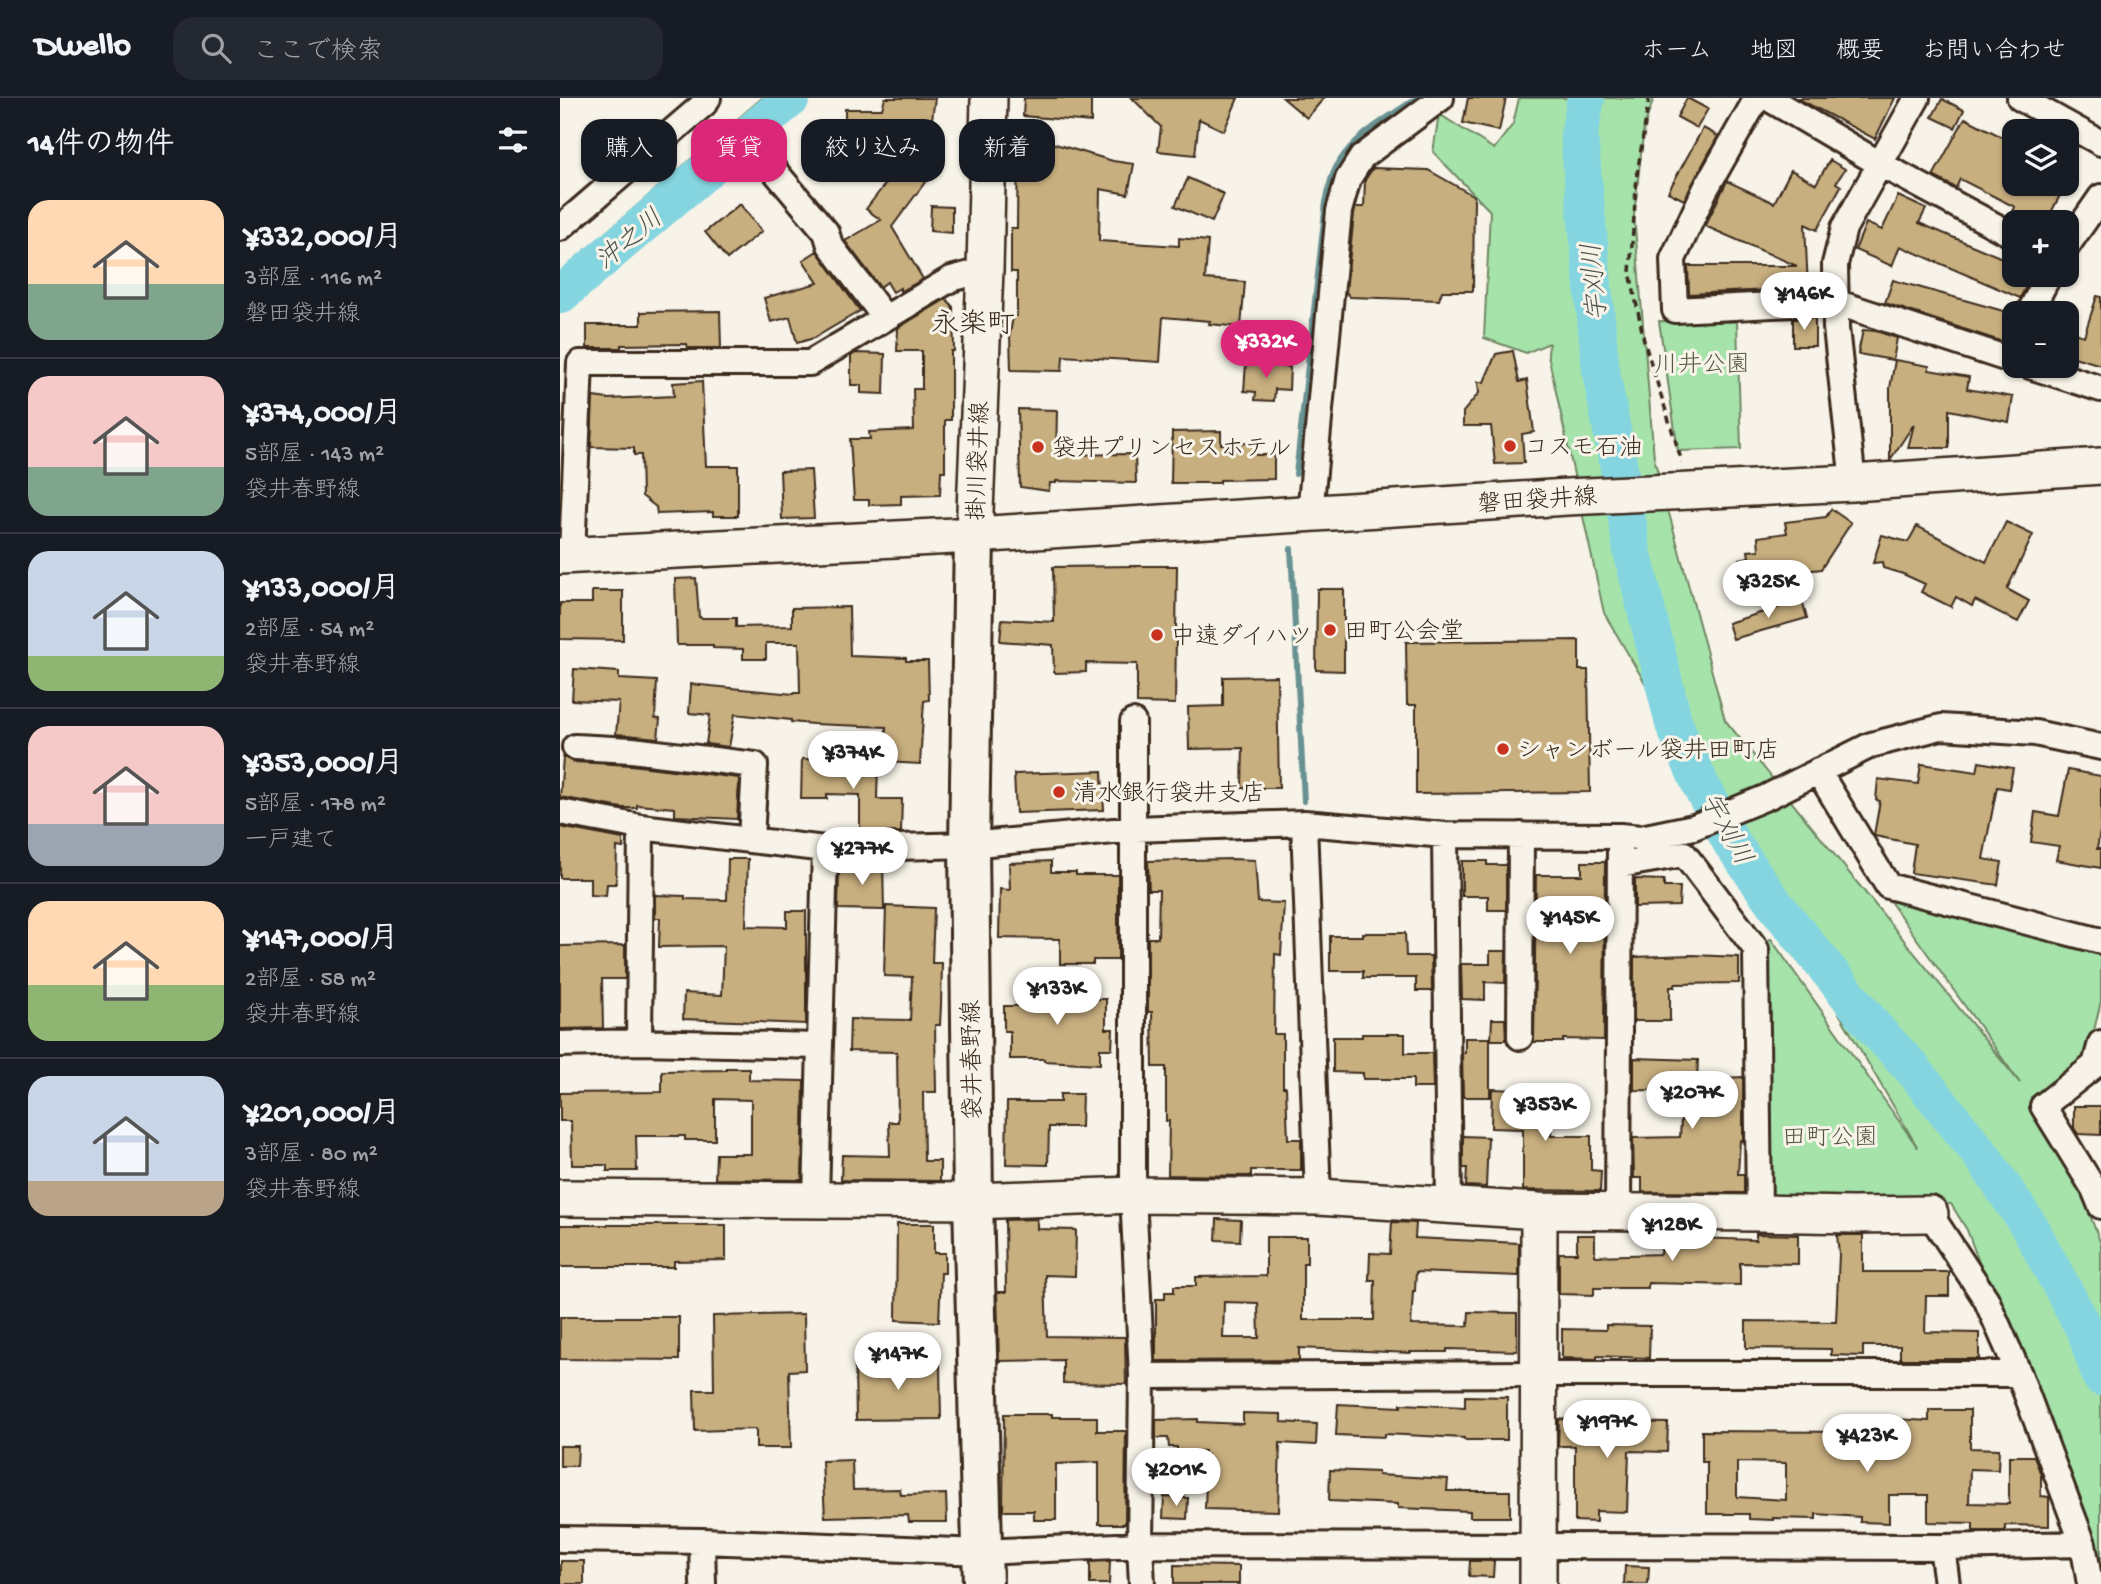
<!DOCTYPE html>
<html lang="ja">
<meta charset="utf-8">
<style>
:root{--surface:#171b24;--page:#242831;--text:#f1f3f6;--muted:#9ea1a6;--line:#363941;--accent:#db2777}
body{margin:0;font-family:"Gochi Hand","Klee One",sans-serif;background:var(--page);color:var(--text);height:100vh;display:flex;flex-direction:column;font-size:26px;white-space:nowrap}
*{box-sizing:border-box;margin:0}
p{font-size:23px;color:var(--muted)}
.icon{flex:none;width:38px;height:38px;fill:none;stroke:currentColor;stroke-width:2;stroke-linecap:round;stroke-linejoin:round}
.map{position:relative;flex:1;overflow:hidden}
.panel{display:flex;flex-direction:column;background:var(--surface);width:560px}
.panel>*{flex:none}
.hud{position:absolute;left:21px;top:21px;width:665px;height:63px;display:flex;gap:14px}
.controls{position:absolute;left:1442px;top:21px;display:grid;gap:14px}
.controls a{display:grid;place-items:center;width:77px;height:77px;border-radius:14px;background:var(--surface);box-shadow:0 2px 5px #0004;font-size:35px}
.price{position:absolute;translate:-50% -60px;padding:0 16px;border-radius:24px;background:#fff;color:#222;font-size:23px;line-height:46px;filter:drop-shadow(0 2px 4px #0008)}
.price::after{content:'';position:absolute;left:50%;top:42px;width:21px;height:16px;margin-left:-10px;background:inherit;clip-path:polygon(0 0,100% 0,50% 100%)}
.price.selected{background:var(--accent);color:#fff}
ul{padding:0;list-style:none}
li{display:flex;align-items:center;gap:21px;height:175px;padding:0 28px}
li+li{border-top:2px solid var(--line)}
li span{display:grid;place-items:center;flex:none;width:196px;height:140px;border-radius:21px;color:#555}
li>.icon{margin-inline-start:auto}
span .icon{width:84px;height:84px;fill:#fffc;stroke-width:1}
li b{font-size:30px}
h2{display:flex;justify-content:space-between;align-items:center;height:84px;padding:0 28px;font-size:30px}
.tag{padding:0 24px;border-radius:21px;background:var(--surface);box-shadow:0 2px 5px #0004;font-size:24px;line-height:63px}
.tag.selected{background:var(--accent);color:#fff}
header{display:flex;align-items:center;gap:42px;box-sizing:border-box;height:98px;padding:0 35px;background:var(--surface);border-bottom:2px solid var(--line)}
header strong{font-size:33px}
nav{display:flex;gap:38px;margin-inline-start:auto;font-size:24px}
.search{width:490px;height:63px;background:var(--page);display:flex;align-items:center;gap:18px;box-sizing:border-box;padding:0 24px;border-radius:21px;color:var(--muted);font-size:26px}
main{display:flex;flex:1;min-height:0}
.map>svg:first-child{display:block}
.green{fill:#a5e3ab;stroke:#708664;stroke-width:2}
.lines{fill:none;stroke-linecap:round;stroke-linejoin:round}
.stream{stroke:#679192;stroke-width:6}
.river{stroke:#85d5e0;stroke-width:38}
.building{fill:#c8af7f;stroke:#3b2a1e;stroke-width:2;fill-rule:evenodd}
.street-casing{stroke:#3b2a1e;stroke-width:30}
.secondary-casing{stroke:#3b2a1e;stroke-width:40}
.primary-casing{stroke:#3b2a1e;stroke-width:44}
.path{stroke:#3b2a1e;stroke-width:3.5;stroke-dasharray:7 5;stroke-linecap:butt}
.street{stroke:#f7f3e8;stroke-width:24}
.secondary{stroke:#f7f3e8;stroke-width:35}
.primary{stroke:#f7f3e8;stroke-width:38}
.poi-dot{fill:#c8321e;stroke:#f7f3e8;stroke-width:2.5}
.labels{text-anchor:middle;stroke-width:6;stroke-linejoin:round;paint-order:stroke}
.park-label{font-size:24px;fill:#565841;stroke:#f7f3e8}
.poi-label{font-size:24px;fill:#3b2a1e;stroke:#f7f3e8;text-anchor:start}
.street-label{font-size:24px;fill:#3b2a1e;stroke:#f7f3e8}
.water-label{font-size:26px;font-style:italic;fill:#4e554e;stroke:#f7f3e8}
.quarter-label{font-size:28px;fill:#3b2a1e;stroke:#f7f3e8}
</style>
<header>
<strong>Dwello</strong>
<div class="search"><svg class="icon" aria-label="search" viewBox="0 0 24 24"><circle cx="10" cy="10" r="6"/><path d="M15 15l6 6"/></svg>ここで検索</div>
<nav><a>ホーム</a><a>地図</a><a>概要</a><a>お問い合わせ</a></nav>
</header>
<main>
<section class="panel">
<h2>14件の物件<svg class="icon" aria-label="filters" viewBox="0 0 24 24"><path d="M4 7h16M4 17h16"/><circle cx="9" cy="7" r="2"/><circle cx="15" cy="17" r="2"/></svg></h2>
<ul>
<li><span style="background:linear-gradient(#ffd9b3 60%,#7fa58c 0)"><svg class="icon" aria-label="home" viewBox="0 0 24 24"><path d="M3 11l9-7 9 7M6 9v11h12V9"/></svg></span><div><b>¥332,000/月</b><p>3部屋 · 116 m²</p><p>磐田袋井線</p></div></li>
<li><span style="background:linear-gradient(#f6c9c9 65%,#7fa58c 0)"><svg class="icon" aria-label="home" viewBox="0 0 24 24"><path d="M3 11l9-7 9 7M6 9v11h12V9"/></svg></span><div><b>¥374,000/月</b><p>5部屋 · 143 m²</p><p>袋井春野線</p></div></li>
<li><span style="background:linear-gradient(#c9d6e8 75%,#8fb573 0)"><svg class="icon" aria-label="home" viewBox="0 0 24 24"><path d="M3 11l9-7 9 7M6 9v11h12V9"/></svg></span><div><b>¥133,000/月</b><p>2部屋 · 54 m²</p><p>袋井春野線</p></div></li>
<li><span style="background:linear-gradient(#f6c9c9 70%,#9aa5b1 0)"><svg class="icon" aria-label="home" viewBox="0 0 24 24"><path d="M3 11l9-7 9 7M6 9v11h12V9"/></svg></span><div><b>¥353,000/月</b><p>5部屋 · 178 m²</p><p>一戸建て</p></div></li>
<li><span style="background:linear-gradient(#ffd9b3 60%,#8fb573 0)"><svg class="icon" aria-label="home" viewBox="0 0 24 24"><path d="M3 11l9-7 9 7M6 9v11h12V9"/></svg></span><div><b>¥147,000/月</b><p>2部屋 · 58 m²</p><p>袋井春野線</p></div></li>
<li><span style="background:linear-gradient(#c9d6e8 75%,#b9a48a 0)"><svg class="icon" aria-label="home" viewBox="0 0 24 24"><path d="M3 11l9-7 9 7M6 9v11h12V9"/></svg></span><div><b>¥201,000/月</b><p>3部屋 · 80 m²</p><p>袋井春野線</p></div></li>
</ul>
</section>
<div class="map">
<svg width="1541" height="1486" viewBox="0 0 1541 1486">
<rect width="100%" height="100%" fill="#f7f3e8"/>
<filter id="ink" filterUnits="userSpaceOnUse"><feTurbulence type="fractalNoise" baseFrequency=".0143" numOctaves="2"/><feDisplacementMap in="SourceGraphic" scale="14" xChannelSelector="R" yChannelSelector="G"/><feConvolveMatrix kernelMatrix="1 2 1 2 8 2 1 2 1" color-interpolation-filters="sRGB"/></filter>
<g filter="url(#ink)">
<path class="green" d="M202 0H251L202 38 0 214V174Z
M959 0H1094L1084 29 1074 117 1094 360 1165 622 1460 985 1324 795 1541 849V903L1527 962 1471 999 1497 1032 1541 1146V1486L1523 1446 1407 1132 1391 1106 1212 1104 1205 1098V843L1211 841 1358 1050 1044 515 988 257 989 245 966 255 924 240 930 113 873 54 879 16 934 51 953 26Z
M1099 223 1177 224 1181 351 1118 353Z"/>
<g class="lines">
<path class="stream" d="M736 376 766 104C768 97 769 89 771 82 783 43 825 22 857 0
M731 451 744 703"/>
<path class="river" d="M1026 0 1019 37 1041 274 1058 364 1072 453 1114 626 1141 688 1171 744 1217 809 1318 934 1351 969 1422 1058 1469 1128 1526 1234 1541 1279
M0 197 231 0"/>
</g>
<path class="building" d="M325 0H375L368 49 381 50 380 64 332 129 363 181 340 194V190L333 194 327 184 320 189 285 143 321 122 306 111 336 72 319 71 321 40H285V11H322Z
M464 0H531V24L463 18Z
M572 0H678L664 33 639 21 635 57 598 53 601 29Z
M723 0H764L747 20Z
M908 0H946L939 33 903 25Z
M1127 0 1148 11 1137 30 1117 19Z
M1237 0H1335L1315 41Z
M1382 1 1404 12 1395 30 1372 19Z
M1405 20 1454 45V86H1506L1486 124H1463L1451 118 1455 109 1400 81 1396 90 1373 78Z
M1143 30 1158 38 1124 102 1108 94Z
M458 35 553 63 574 66 568 96 540 91 539 143 619 148V140L648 143 645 181 685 184 681 229 649 226 650 223 603 219 600 264 503 258 502 273 451 272 450 236 453 218H457V174H451V130H457Z
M1270 62 1285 71 1276 85 1281 88 1257 132 1245 126 1248 190 1129 196 1128 168H1237L1145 128 1167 83 1214 105 1231 72 1256 86Z
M813 70 868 72 914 98 913 193H882L879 202 790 199 786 194 794 116 796 109H804L805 82Z
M628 80 664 96 652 124 615 108Z
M1338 98 1366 111 1359 125 1454 165V177H1472L1460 200 1340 148 1332 168 1295 152 1306 125 1322 132Z
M180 106 202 133 167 161 145 134Z
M371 108 392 109V135L370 133Z
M257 153 300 213 254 240 237 245 230 219 211 224 204 200 258 185 243 162Z
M1333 182 1454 216 1446 245 1325 205Z
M1537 198 1541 199V267L1507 257V233L1524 238Z
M386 201 393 209 394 253H391V322H385V373H381L380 397 341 398V406L309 407V402H294L290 341H310L309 334 354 332 353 291H362V253H337L338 230Z
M160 213 161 250H128L127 246 61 247V250H27V227H81V214Z
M1255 220V248H1233V221Z
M1303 232 1316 233 1337 240 1333 262 1298 256Z
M953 253 959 284 967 282 974 334 962 336 964 365 935 366 931 328H903V314L919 295 918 284H924L936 256Z
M296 255 325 256 324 296 301 295V287H291V258Z
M1335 262 1369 268V272L1409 279 1407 291 1453 299 1449 324 1389 312V350H1348L1354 326 1330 362V290Z
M686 265 730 269 729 292 715 291 714 303 695 302 696 294 684 293Z
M142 283 146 368H178V418H153V414L97 416 96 409 82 398 81 357H74V350L31 349 33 299 48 301 114 298 113 285Z
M458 311 497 312 496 357 575 356 576 385 496 383V385H490L489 393 460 389Z
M661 333V346L696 345V357H714V381L660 382V385H611L612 334Z
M251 372 254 420 222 421 220 373Z
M1271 411 1291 425 1261 471 1182 481 1179 461 1189 459 1188 453 1199 452 1198 439 1227 435 1225 424 1266 419Z
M1446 424 1473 437 1447 491 1469 503 1458 524 1415 502 1412 508 1396 499 1391 509 1361 494 1365 486 1343 476 1323 470 1322 464 1313 465 1322 437 1348 444 1357 428 1426 464Z
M578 468H617L615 606 577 605V566L526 565V574L494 575 493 547 440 543 442 521 494 524 493 469Z
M136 480 139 519 142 520H176V529L232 528V510L289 509 290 558 346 560V563H368L369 602 364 603 360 666 325 664 326 629 253 626 231 624V622L175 616 169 649 146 646 150 617 129 615 131 586 233 596V595H240L239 545H206V561H183V551L153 550V547H117L115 481Z
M757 491H784V573L756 572Z
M32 493H63V542L0 541V505H32Z
M1242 502 1247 520 1173 541 1168 525Z
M1019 542V572H1028L1030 694 856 696V607H847L846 544Z
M14 571 59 574V581L97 583 95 620 100 621 98 640 56 636 59 604 12 602Z
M717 578 719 690H682L683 650 629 651 628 609 663 608V579Z
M3 659 14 664 71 667 179 680 177 721 115 718V710L77 707V710H62L0 699Z
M242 661 318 663 317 701H342L341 734 300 735V697L267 696V701H241Z
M1419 664 1453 670 1449 691 1437 689 1423 761 1442 764 1438 787 1351 775 1355 746 1315 738 1314 737 1320 703 1316 702 1318 681 1358 686 1361 666 1417 674Z
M1508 672 1541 678V728L1537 751H1541V770L1496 762 1499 748 1471 744 1475 714 1499 718Z
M542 673 544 712 456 715 454 676Z
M0 729 63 741V750L57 749 56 786H47L46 798 30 797V780H0Z
M168 761H188L186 828 227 829V813H246V926L123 921 124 895 162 897 164 848 99 849 100 820H95V797L125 798V801L167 802Z
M672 761 695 762 698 804 724 805 721 857 715 856 714 936H723V989H726L728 1041H741V1072H691V1078L608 1077 609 1023H606V969H593L592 914H588V840H598L599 792H589L588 763Z
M491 763V774H516V777H558V862H533V866H500V841L439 840 440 791 450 792 449 765Z
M902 763H927V767H946V812H928V798H902Z
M323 764 324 812 278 811 279 768H300V765Z
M1022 764H1045L1044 942 1003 941V944H974L976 777H1022Z
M1075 781 1104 782V789H1120L1119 808 1075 809Z
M326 808 374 810 372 865H382L381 907 380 927H375L376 994H363L364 1063H380V1083L281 1082 282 1057 330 1058 329 1024H338L337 954 289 953 290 921 350 922 352 879 324 878Z
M803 835H845L846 858H871L872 893H856V880H803V873H770V838H803Z
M65 847V881H42L43 930 0 931V848Z
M930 853H946L945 885 925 884V902L902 901 901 866H930Z
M1132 857 1179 859V885L1115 886V889H1110V923H1074V859Z
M460 884H493V901H546V931H553L552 951H540V966L484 963V961H450V933H444V908H460Z
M932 921H945L946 942H931Z
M802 936H845V955H872L873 990H853V981H803V975L773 974V939H802Z
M905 940H930V999H903L902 955H905Z
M1074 960 1138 962 1137 981 1183 979V1043L1180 1042 1178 1076H1184V1095L1082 1094V1080H1074L1073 1040 1120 1039 1122 1005 1116 1004 1117 993 1074 992Z
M166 970H189V982L244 983 242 1082 155 1081 156 1056H191V1002L155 1001V1042H125V1038H76L77 1073H47V1067H12L11 1023H0V995L102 994V973L166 972Z
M932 991 993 993 991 1038H1031V1072L1041 1073 1040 1093 963 1092V1031L931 1030Z
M500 996H522L521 1029H489L488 1067 446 1066 447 1004H500Z
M1514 1008H1541V1037L1518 1036 1514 1030Z
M903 1038 928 1039 926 1089 906 1088 907 1070H903Z
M477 1121V1131L516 1132 515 1178 485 1177 487 1238 565 1239 566 1286 503 1285V1262L439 1263 437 1194H446L445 1122Z
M657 1121 681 1122 680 1143 656 1142Z
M832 1124 856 1125 855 1140 959 1145V1178L856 1174 855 1193H853L851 1227 908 1228 909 1214 957 1215V1253L887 1251V1254H850V1255L739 1250V1262L596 1263V1201H605V1194H614V1188H636V1179L706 1178V1139H747V1165H743V1222H814L815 1182H809L810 1155 830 1156ZM664 1204 698 1205 699 1240H663Z
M337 1126H374V1155H385V1175H381L379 1224 336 1222Z
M0 1127H166V1162L114 1163V1169H0Z
M1196 1136 1238 1137V1166L1180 1165V1187L1088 1185V1190H1034V1197L999 1196V1155H1017V1137H1035V1158L1101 1156 1102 1139 1196 1142Z
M1277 1137H1303V1174H1389V1198H1366L1365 1234 1419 1235V1261H1340V1248H1303V1258L1271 1257V1251L1186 1250V1223L1276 1224 1279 1156Z
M244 1216 245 1272 229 1273 231 1350H196V1331L135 1333 134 1292H154L153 1218Z
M0 1219H119V1262L0 1261Z
M1046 1227 1090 1228 1089 1260 1037 1258V1261L1002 1260V1231L1046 1232Z
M380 1267 381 1321 296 1322 295 1268Z
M905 1298 947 1299V1342H904V1340L825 1336V1339L776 1337 778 1306 841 1309V1306L905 1309Z
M1369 1312H1410V1350L1439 1351 1438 1372 1410 1371 1409 1405 1449 1406V1358H1474L1481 1377V1398L1489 1399V1428L1445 1427V1433H1413V1425L1368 1424V1397H1329V1425L1300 1424V1419L1256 1416V1421L1213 1420V1422L1189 1421V1416H1147V1364H1142V1333L1301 1334V1327H1336V1321L1369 1323ZM1177 1364 1226 1365V1402L1177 1399Z
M683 1315 721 1316V1324L757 1326 756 1347 720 1345 718 1413 645 1411 647 1357H644V1353H617V1349H609L608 1340H596V1322L638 1321V1324L683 1326Z
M444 1316H492V1319H537V1333H566L565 1426H539V1364L496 1366V1422H474V1413H443Z
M999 1321 1061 1322V1324L1108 1325 1107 1354 1069 1353 1067 1414 1036 1413V1424L1015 1423V1348H998Z
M0 1348H18L17 1368H0Z
M292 1362 293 1392 340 1391 341 1397 386 1396 387 1424H349L348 1417 265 1419 262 1363Z
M770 1372 818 1374V1377L888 1381 887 1393H950V1419H910V1413L838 1410V1406L769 1403Z
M604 1399 628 1400 627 1421 603 1420Z
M1 1463H24V1486H1Z
M550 1463 549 1486H530V1464Z
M910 1463H934L933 1479 909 1478Z
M614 1467 679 1468V1486H614Z
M1065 1468 1089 1469 1088 1486H1064Z"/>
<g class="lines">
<defs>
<path id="street" d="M1197 0 1145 92 1113 161 1115 212 1275 204 1454 263
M1208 0 1320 66 1454 138
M1460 0 1541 45
M213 71 266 134 270 147 325 220
M0 130 144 6 148 0
M1507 148 1541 99
M1469 215 1489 177
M1470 268 1541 291
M1293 385 1276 230 1275 166 1284 130 1357 0
M750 415 779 113 788 81 802 59 881 0
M12 457 20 265H250L391 181 425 172
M573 624V1097L582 1278 580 1447 582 1486
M15 649 72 652 195 667 191 742
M1258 673 1328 788 1541 843
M0 714 81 729 265 751 409 747 574 731 744 725 885 737 1060 738 1081 740 1134 729 1207 699 1311 647 1381 629 1475 635 1541 649
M744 725 758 1099
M885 737 889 1107
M1060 767 1124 756 1196 851 1199 1115
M960 939 961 737
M79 944 259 948
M1541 945 1535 967 1483 1008 1534 1091 1541 1108
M0 946 79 944 81 729
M256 1102 265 751
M1058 1114 1060 752
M1370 1116 1426 1201 1459 1276 1523 1446 1530 1486
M582 1278 978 1276H1459
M0 1441 142 1443 422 1454 580 1447 1382 1449 1523 1446
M142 1443 143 1486
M1382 1449 1387 1486"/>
<path id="secondary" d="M414 437 425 172 429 0
M0 458 414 437 1007 399 1293 385 1541 368
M0 1100 413 1103 573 1097 758 1099 979 1113 1199 1115 1292 1117 1370 1116
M978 1486 979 1113"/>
<path id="primary" d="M414 437 409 747 413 1103 423 1486"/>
</defs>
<use href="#street" class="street-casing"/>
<use href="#secondary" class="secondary-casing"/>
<use href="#primary" class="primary-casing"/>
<path class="path" d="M1089 0 1077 77 1070 174 1084 243 1122 364"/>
<use href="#street" class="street"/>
<use href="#secondary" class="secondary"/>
<use href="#primary" class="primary"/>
</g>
</g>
<g class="poi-dot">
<circle cx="950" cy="348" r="7"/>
<circle cx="478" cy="349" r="7"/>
<circle cx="770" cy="532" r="7"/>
<circle cx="597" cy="537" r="7"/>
<circle cx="943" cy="651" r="7"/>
<circle cx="499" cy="694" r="7"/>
</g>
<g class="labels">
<g class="park-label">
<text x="1142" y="273">川井公園</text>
<text x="1270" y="1046">田町公園</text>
</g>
<g class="poi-label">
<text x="964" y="356">コスモ石油</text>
<text x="492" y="357">袋井プリンセスホテル</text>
<text x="784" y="540">田町公会堂</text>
<text x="611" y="545">中遠ダイハツ</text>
<text x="957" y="659">シャンボール袋井田町店</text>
<text x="513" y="702">清水銀行袋井支店</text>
</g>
<g class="street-label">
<text transform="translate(417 363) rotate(-88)" y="8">掛川袋井線</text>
<text transform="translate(977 401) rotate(-4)" y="8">磐田袋井線</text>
<text transform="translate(411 962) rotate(-91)" y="8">袋井春野線</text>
</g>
<g class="water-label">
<text transform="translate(68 140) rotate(-40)" y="9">沖之川</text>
<text transform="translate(1033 184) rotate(-95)" y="9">宇刈川</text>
<text transform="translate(1168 730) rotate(61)" y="9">宇刈川</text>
</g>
<g class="quarter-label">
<text x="413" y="234">永楽町</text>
</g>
</g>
</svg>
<div class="controls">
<a><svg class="icon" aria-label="layers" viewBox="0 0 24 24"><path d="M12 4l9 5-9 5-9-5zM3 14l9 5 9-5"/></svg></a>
<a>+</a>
<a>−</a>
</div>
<b class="price" style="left:1244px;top:234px">¥146K</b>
<b class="price selected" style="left:706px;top:282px">¥332K</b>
<b class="price" style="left:1208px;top:522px">¥325K</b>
<b class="price" style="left:293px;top:693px">¥374K</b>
<b class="price" style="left:302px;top:789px">¥277K</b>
<b class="price" style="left:1010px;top:858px">¥145K</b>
<b class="price" style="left:497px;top:929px">¥133K</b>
<b class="price" style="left:1132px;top:1033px">¥207K</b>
<b class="price" style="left:985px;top:1045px">¥353K</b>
<b class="price" style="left:1112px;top:1165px">¥128K</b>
<b class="price" style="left:338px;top:1294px">¥147K</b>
<b class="price" style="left:1047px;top:1362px">¥197K</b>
<b class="price" style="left:1307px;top:1376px">¥423K</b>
<b class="price" style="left:616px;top:1410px">¥201K</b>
<div class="hud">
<a class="tag">購入</a>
<a class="tag selected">賃貸</a>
<a class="tag">絞り込み</a>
<a class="tag">新着</a>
</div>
</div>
</main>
